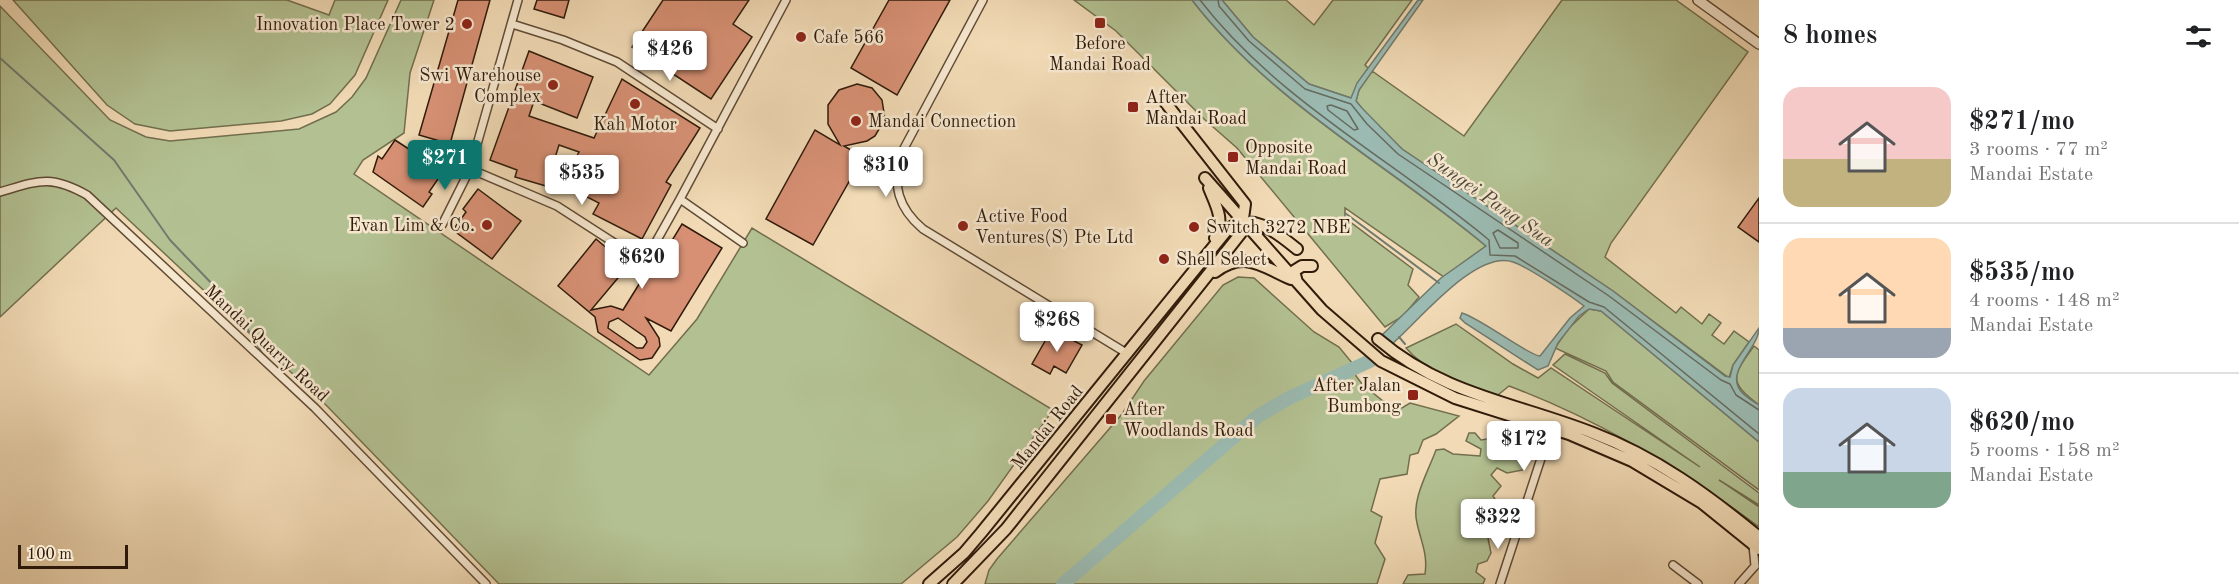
<!DOCTYPE html>
<meta charset="utf-8">
<style>
:root{--surface:#fff;--page:#f6f6f6;--text:#202124;--muted:#757577;--line:#e0e0e0;--accent:#0f766e}
body{margin:0;font-family:"Old Standard TT",serif;background:var(--page);color:var(--text);height:100vh;display:flex;flex-direction:column;font-size:22px;white-space:nowrap}
*{box-sizing:border-box;margin:0}
p{font-size:20px;color:var(--muted)}
.icon{flex:none;width:33px;height:33px;fill:none;stroke:currentColor;stroke-width:2;stroke-linecap:round;stroke-linejoin:round}
.map{position:relative;flex:1;overflow:hidden}
.panel{display:flex;flex-direction:column;background:var(--surface);width:480px}
.panel>*{flex:none}
.scale{position:absolute;left:18px;bottom:15px;width:110px;box-sizing:border-box;padding-left:6px;border:3px solid #301b0a;border-top:0;font-size:16px;line-height:21px;white-space:nowrap;color:#301b0a;-webkit-text-stroke:4px #f6e7cf;paint-order:stroke}
.price{position:absolute;translate:-50% -51px;padding:0 14px;border-radius:6px;background:#fff;color:#222;font-size:20px;line-height:39px;filter:drop-shadow(0 2px 3px #0008)}
.price::after{content:'';position:absolute;left:50%;top:36px;width:18px;height:14px;margin-left:-9px;background:inherit;clip-path:polygon(0 0,100% 0,50% 100%)}
.price.active{background:var(--accent);color:#fff}
ul{padding:0;list-style:none}
li{display:flex;align-items:center;gap:18px;height:150px;padding:0 24px}
li+li{border-top:2px solid var(--line)}
li span{display:grid;place-items:center;flex:none;width:168px;height:120px;border-radius:18px;color:#555}
li>.icon{margin-inline-start:auto}
span .icon{width:72px;height:72px;fill:#fffc;stroke-width:1}
li b{font-size:26px}
h2{display:flex;justify-content:space-between;align-items:center;height:72px;padding:0 24px;font-size:26px}
main{display:flex;flex:1;min-height:0}
.map>svg:first-child{display:block}
.green{fill:#b3c192;stroke:#726e4e;stroke-width:1.5}
.water{fill:#9bbab1;stroke:#707a6e;stroke-width:1.5}
.lines{fill:none;stroke-linecap:round;stroke-linejoin:round}
.shore{stroke:#666a5e;stroke-width:1.5}
.stream{stroke:#707a6e;stroke-width:2}
.river{stroke:#9bbab1;stroke-width:14}
.building{fill:#d79074;stroke:#301b0a;stroke-width:1.5;fill-rule:evenodd}
.minor-casing{stroke:#604b35;stroke-width:10}
.tertiary-casing{stroke:#604b35;stroke-width:12}
.primary-casing{stroke:#301b0a;stroke-width:14}
.minor{stroke:#f6e7cf;stroke-width:7}
.tertiary{stroke:#f6e7cf;stroke-width:9}
.primary{stroke:#f1dab5;stroke-width:10}
.poi-dot{fill:#8f2418;stroke:#f6e7cf;stroke-width:2}
.labels{text-anchor:middle;stroke-width:5;stroke-linejoin:round;paint-order:stroke}
.poi-label{font-size:18px;fill:#301b0a;stroke:#f6e7cf;text-anchor:start}
.street-label{font-size:18px;fill:#301b0a;stroke:#f6e7cf}
.water-label{font-size:20px;font-style:italic;fill:#504b3c;stroke:#f6e7cf}
</style>
<main>
<div class="map">
<svg width="1759" height="584" viewBox="0 0 1759 584">
<rect width="100%" height="100%" fill="#f1dab5"/>
<filter id="stains"><feTurbulence type="fractalNoise" baseFrequency=".00333" numOctaves="4"/><feColorMatrix values="0 0 0 0 .2 0 0 0 0 .09 0 0 0 0 .02 0 0 0 .5 -.17"/></filter>
<radialGradient id="worn" r=".72"><stop offset=".6" stop-color="#630" stop-opacity="0"/><stop offset="1" stop-color="#630" stop-opacity=".3"/></radialGradient>
<path class="green" d="M13 0H287L329 15 335 0H388L355 75 330 104 312 114 281 121 170 131 135 124 107 105Z
M401 0H434L410 73 404 133 363 160 354 174 649 375 697 319 752 228 1053 410 988 501 957 537 901 584H499L327 406 116 208 0 317V6L110 120 146 137 170 141 299 129 336 112 352 97 366 78Z
M1074 0H1192C1271 102 1388 165 1486 246L1444 277 1345 208V218L1413 269 1408 285 1419 297 1403 316 1385 327 1237 148 1204 119 1116 31Z
M1222 0H1286L1314 25 1333 0H1412L1365 65 1368 68 1351 98 1309 84 1253 37Z
M1562 0H1676L1748 52 1611 243 1605 257 1676 313 1681 307 1702 324 1709 314 1721 323 1712 335 1724 344 1734 331 1749 342 1733 365 1729 378 1613 291 1402 149 1371 120 1356 101 1359 90 1372 71 1464 136Z
M1238 277 1254 278 1314 332 1339 347 1353 364 1356 376 1362 384 1383 401 1402 408 1410 403 1459 416 1436 434 1423 440 1418 453 1410 455 1407 474 1380 479 1371 511 1382 517 1375 543 1385 559 1377 584H985L989 570 997 559 1122 414 1144 381 1223 285Z
M1589 309 1601 311 1618 325 1759 442V490L1613 382 1606 371 1555 348 1567 330Z
M1456 324 1513 364 1538 378 1551 368 1700 467 1553 365 1565 354 1605 373 1612 383 1759 493V505L1719 480 1759 507V527C1681 469 1600 420 1509 386L1498 395C1466 384 1429 375 1406 348Z
M1754 346 1759 350V405C1728 382 1732 376 1754 346Z
M1493 430 1523 455V470L1507 473 1497 468 1491 475 1501 486 1493 496 1498 504 1484 518 1491 553 1487 561 1478 564 1476 572 1485 579 1483 584H1403L1408 575 1425 574C1428 554 1421 542 1417 523 1411 500 1428 472 1436 450L1444 449 1453 454 1480 456 1481 449 1466 441 1469 433H1475L1481 440 1487 439Z"/>
<path class="water" d="M1192 0H1222L1253 37 1309 84 1351 98 1357 83 1418 0H1423L1359 90 1356 101 1362 108 1402 149 1613 291 1725 376 1730 377 1733 365 1759 328C1759 348 1726 370 1740 390 1744 396 1753 401 1759 405V442L1601 311 1589 309 1579 316 1558 343 1548 366 1538 370 1465 323 1460 318 1462 313C1482 319 1529 356 1540 356L1570 318 1584 306C1571 296 1528 267 1513 262 1476 249 1418 322 1392 344L1382 335 1441 278 1486 246C1388 164 1271 102 1192 0Z"/>
<g class="lines">
<path class="shore" d="M1200 0C1277 100 1393 160 1489 240L1490 255 1515 256 1589 302 1604 307 1759 434
M1218 0 1219 6 1249 41 1305 89 1351 104 1367 124 1398 154 1609 296 1721 380 1730 384 1736 395 1759 410
M1331 105 1347 111 1358 129 1354 130 1328 110 1327 106Z
M1498 230 1518 243V248H1500L1493 233Z"/>
<path class="stream" d="M0 58 114 160 170 240 216 288 245 325 262 353 278 369
M1345 213 1439 283
M1399 337 1405 344"/>
<path class="river" d="M1063 584 1258 416 1289 398 1370 361"/>
</g>
<path class="building" d="M458 0H490L450 144 419 135Z
M537 0H569L564 18 534 9Z
M663 0H749L733 24 752 37 711 99 632 47Z
M889 0H950L897 95 851 68Z
M529 51 593 77 577 118 534 101 529 116 594 138 622 79 700 128 666 182 671 185 642 239 593 214 599 203 562 184 579 152 559 145 546 186 515 177 517 170 490 160Z
M857 84 872 88 882 100 885 119 875 136 867 141 844 146 863 157 813 245 766 219 815 130 840 145 828 124V105L839 90Z
M395 140 421 157 425 151 447 166 429 192 432 194 423 207 373 172 378 156 382 159Z
M478 189 521 221 492 259 453 230 466 212 463 209Z
M1759 198V242L1738 227Z
M682 224 722 248 671 331 646 318 659 338 660 346 652 358 640 360 598 332 595 317 558 286 596 239 628 266 591 310 611 306 623 310 646 273 651 275ZM618 318 645 337 647 342 643 348H637L608 328 609 322Z
M1052 329 1082 345 1066 373 1054 366 1050 374 1032 364Z"/>
<g class="lines">
<defs>
<path id="minor" d="M983 0 901 154C892 185 898 208 923 229L1128 354
M512 24 563 40 617 62 718 129
M470 169 557 206 633 255 645 257 652 249 680 199 786 0
M0 192C38 181 50 174 87 195L315 408 486 584
M680 199 743 243
M442 225 470 169 518 0
M1753 545 1755 566
M1673 565 1698 584
M1500 584 1551 428
M1739 584 1755 566"/>
<path id="tertiary" d="M1698 0 1759 44"/>
<path id="primary" d="M1205 178 1322 310 1381 361 1455 398 1569 434 1632 461 1702 503 1759 549
M1209 188C1216 206 1225 219 1215 238
M1215 272C1245 250 1261 266 1291 279
M1297 282 1294 271 1302 266H1312
M1378 339C1443 395 1517 403 1593 433 1656 457 1708 495 1759 537
M929 584 964 553 981 533 1227 230C1252 210 1278 234 1297 249
M953 584 1006 529 1241 233 1245 204 1165 102"/>
</defs>
<use href="#minor" class="minor-casing"/>
<use href="#tertiary" class="tertiary-casing"/>
<use href="#primary" class="primary-casing"/>
<use href="#minor" class="minor"/>
<use href="#tertiary" class="tertiary"/>
<use href="#primary" class="primary"/>
</g>
<g class="poi-dot">
<rect x="1094" y="17" width="12" height="12" rx="3"/>
<circle cx="467" cy="24" r="6"/>
<circle cx="801" cy="37" r="6"/>
<circle cx="553" cy="85" r="6"/>
<circle cx="635" cy="104" r="6"/>
<rect x="1127" y="101" width="12" height="12" rx="3"/>
<circle cx="856" cy="121" r="6"/>
<rect x="1227" y="151" width="12" height="12" rx="3"/>
<circle cx="487" cy="225" r="6"/>
<circle cx="963" cy="226" r="6"/>
<circle cx="1194" cy="227" r="6"/>
<circle cx="1164" cy="259" r="6"/>
<rect x="1407" y="389" width="12" height="12" rx="3"/>
<rect x="1105" y="413" width="12" height="12" rx="3"/>
</g>
<g class="labels">
<g class="poi-label">
<text x="455" y="30" text-anchor="end">Innovation Place Tower 2</text>
<text x="813" y="43">Cafe 566</text>
<text x="1100" y="49" text-anchor="middle">Before<tspan x="1100" dy="21">Mandai Road</tspan></text>
<text x="541" y="81" text-anchor="end">Swi Warehouse<tspan x="541" dy="21">Complex</tspan></text>
<text x="1145" y="103">After<tspan x="1145" dy="21">Mandai Road</tspan></text>
<text x="868" y="127">Mandai Connection</text>
<text x="635" y="130" text-anchor="middle">Kah Motor</text>
<text x="1245" y="153">Opposite<tspan x="1245" dy="21">Mandai Road</tspan></text>
<text x="975" y="222">Active Food<tspan x="975" dy="21">Ventures(S) Pte Ltd</tspan></text>
<text x="475" y="231" text-anchor="end">Evan Lim &amp; Co.</text>
<text x="1206" y="233">Switch 3272 NBE</text>
<text x="1176" y="265">Shell Select</text>
<text x="1401" y="391" text-anchor="end">After Jalan<tspan x="1401" dy="21">Bumbong</tspan></text>
<text x="1123" y="415">After<tspan x="1123" dy="21">Woodlands Road</tspan></text>
</g>
<g class="street-label">
<text transform="translate(267 343) rotate(43)" y="6">Mandai Quarry Road</text>
<text transform="translate(1047 427) rotate(-51)" y="6">Mandai Road</text>
</g>
<g class="water-label">
<text transform="translate(1491 199) rotate(35)" y="7">Sungei Pang Sua</text>
</g>
</g>
<rect width="100%" height="100%" filter="url(#stains)"/>
<rect width="100%" height="100%" fill="url(#worn)"/>
</svg>
<div class="scale">100 m</div>
<b class="price" style="left:670px;top:82px">$426</b>
<b class="price active" style="left:445px;top:191px">$271</b>
<b class="price" style="left:886px;top:198px">$310</b>
<b class="price" style="left:582px;top:206px">$535</b>
<b class="price" style="left:642px;top:290px">$620</b>
<b class="price" style="left:1057px;top:353px">$268</b>
<b class="price" style="left:1524px;top:472px">$172</b>
<b class="price" style="left:1498px;top:550px">$322</b>
</div>
<section class="panel">
<h2>8 homes<svg class="icon" aria-label="filters" viewBox="0 0 24 24"><path d="M4 7h16M4 17h16"/><circle cx="9" cy="7" r="2"/><circle cx="15" cy="17" r="2"/></svg></h2>
<ul>
<li><span style="background:linear-gradient(#f6c9c9 60%,#c2b280 0)"><svg class="icon" aria-label="home" viewBox="0 0 24 24"><path d="M3 11l9-7 9 7M6 9v11h12V9"/></svg></span><div><b>$271/mo</b><p>3 rooms · 77 m²</p><p>Mandai Estate</p></div></li>
<li><span style="background:linear-gradient(#ffd9b3 75%,#9aa5b1 0)"><svg class="icon" aria-label="home" viewBox="0 0 24 24"><path d="M3 11l9-7 9 7M6 9v11h12V9"/></svg></span><div><b>$535/mo</b><p>4 rooms · 148 m²</p><p>Mandai Estate</p></div></li>
<li><span style="background:linear-gradient(#c9d6e8 70%,#7fa58c 0)"><svg class="icon" aria-label="home" viewBox="0 0 24 24"><path d="M3 11l9-7 9 7M6 9v11h12V9"/></svg></span><div><b>$620/mo</b><p>5 rooms · 158 m²</p><p>Mandai Estate</p></div></li>
</ul>
</section>
</main>
